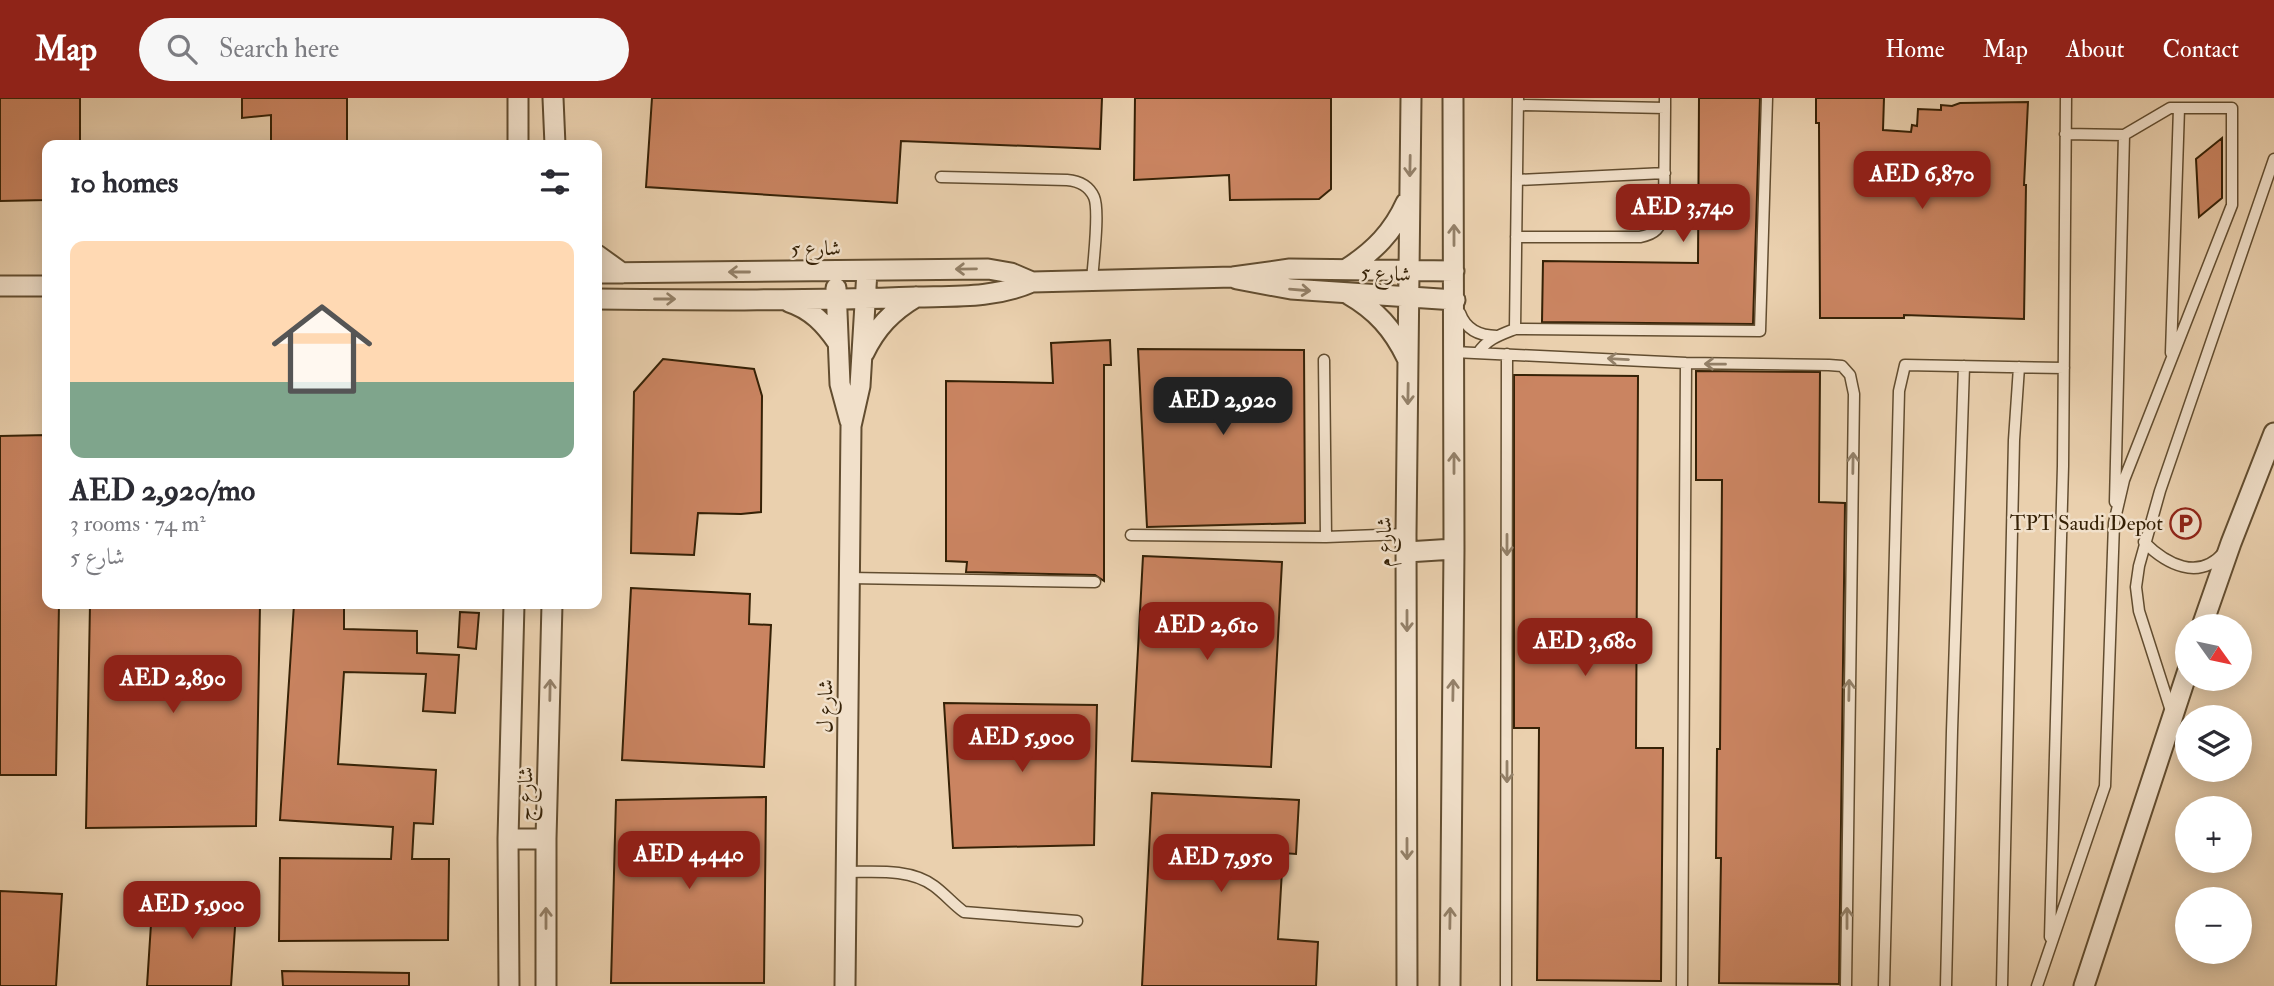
<!DOCTYPE html>
<meta charset="utf-8">
<style>
:root{--surface:#fff;--page:#f7f7f7;--text:#2b2b33;--muted:#7c7c81;--line:#e1e1e2;--accent:#8f2418}
body{margin:0;font-family:"IM FELL Double Pica",Amiri,serif;background:var(--page);color:var(--text);height:100vh;display:flex;flex-direction:column;font-size:26px;white-space:nowrap}
*{box-sizing:border-box;margin:0}
p{font-size:23px;color:var(--muted)}
.icon{flex:none;width:38px;height:38px;fill:none;stroke:currentColor;stroke-width:2;stroke-linecap:round;stroke-linejoin:round}
.map{position:relative;flex:1;overflow:hidden}
.sheet{position:absolute;left:42px;top:42px;width:560px;height:469px;display:flex;flex-direction:column;background:var(--surface);border-radius:14px;box-shadow:0 4px 18px #0003}
.sheet>*{flex:none}
.needle{width:46px;rotate:123deg}
.fabs{position:absolute;left:2175px;top:516px;display:grid;gap:14px}
.fabs a{display:grid;place-items:center;width:77px;height:77px;border-radius:50%;background:var(--surface);box-shadow:0 4px 18px #0003;font-size:35px}
.price{position:absolute;translate:-50% -60px;padding:0 16px;border-radius:14px;background:var(--accent);color:#fff;font-size:23px;line-height:46px;filter:drop-shadow(0 2px 4px #0008)}
.price::after{content:'';position:absolute;left:50%;top:42px;width:21px;height:16px;margin-left:-10px;background:inherit;clip-path:polygon(0 0,100% 0,50% 100%)}
.price.active{background:#222;color:#fff}
ul{padding:0;list-style:none}
li{display:grid;align-content:center;gap:14px;height:371px;padding:0 28px}
li+li{border-top:2px solid var(--line)}
li span{display:grid;place-items:center;height:217px;border-radius:14px;color:#555}
li>.icon{margin-inline-start:auto}
span .icon{width:126px;height:126px;fill:#fffc;stroke-width:1}
li b{font-size:30px}
h2{display:flex;justify-content:space-between;align-items:center;height:84px;padding:0 28px;font-size:30px}
header{display:flex;align-items:center;gap:42px;box-sizing:border-box;height:98px;padding:0 35px;background:var(--accent);color:#fff}
header strong{font-size:33px}
nav{display:flex;gap:38px;margin-inline-start:auto;font-size:24px}
.search{width:490px;height:63px;background:var(--page);display:flex;align-items:center;gap:18px;box-sizing:border-box;padding:0 24px;border-radius:38px;color:var(--muted);font-size:26px}
.map>svg:first-child{display:block}
.building{fill:#ca8461;stroke:#352106;stroke-width:2}
.lines{fill:none;stroke-linecap:round;stroke-linejoin:round}
.service-casing{stroke:#624d30;stroke-width:13}
.minor-casing{stroke:#624d30;stroke-width:23}
.service{stroke:#f1e0ca;stroke-width:10}
.minor{stroke:#f1e0ca;stroke-width:19}
.oneway{stroke:#938068}
.labels{text-anchor:middle;stroke-width:5;stroke-linejoin:round;paint-order:stroke}
.street-label{font-size:21px;fill:#352106;stroke:#f1e0ca}
.poi-label{font-size:21px;fill:#352106;stroke:#f1e0ca;text-anchor:end}
</style>
<header>
<strong>Map</strong>
<div class="search"><svg class="icon" aria-label="search" viewBox="0 0 24 24"><circle cx="10" cy="10" r="6"/><path d="M15 15l6 6"/></svg>Search here</div>
<nav><a>Home</a><a>Map</a><a>About</a><a>Contact</a></nav>
</header>
<div class="map">
<svg width="2274" height="888" viewBox="0 0 2274 888">
<rect width="100%" height="100%" fill="#ead0ae"/>
<filter id="stains"><feTurbulence type="fractalNoise" baseFrequency=".00286" numOctaves="4"/><feColorMatrix values="0 0 0 0 .2 0 0 0 0 .09 0 0 0 0 .02 0 0 0 .5 -.17"/></filter>
<radialGradient id="worn" r=".72"><stop offset=".6" stop-color="#630" stop-opacity="0"/><stop offset="1" stop-color="#630" stop-opacity=".3"/></radialGradient>
<path class="building" d="M0 0H80V47H47V102L0 103Z
M242 0H347V47H271V17L242 20Z
M652 0H1102L1100 51 901 43 897 105 646 89Z
M1135 0H1331V91L1319 101 1230 102 1229 77 1134 82Z
M1699 0H1760L1753 226 1542 224 1543 163 1698 165Z
M1816 0H1884L1883 32 1911 34 1912 27 1917 28 1918 11 1941 12V7L1952 8 1960 5 2028 4 2024 87H2026L2024 221 1904 217V220H1820L1819 25H1816Z
M2222 40V100L2199 119 2196 61Z
M1110 242 1111 267H1104V483L1095 477 966 474 967 464 946 463V283L1053 285 1051 245Z
M1138 251 1304 252 1305 425 1147 429Z
M663 261 754 271 762 298 761 414 741 416 698 415 694 457 631 455 634 294Z
M1696 273 1820 274 1819 404 1845 405 1839 886 1719 885 1721 760H1716L1717 651H1720L1722 382H1696Z
M1514 277 1638 278 1636 650H1663L1661 883 1537 882 1539 630H1514Z
M47 337V506H59L56 677H0V338Z
M1143 458 1282 464 1271 669 1132 663Z
M631 490 750 496 749 526 771 527 764 669 622 662Z
M90 506H260L256 728 86 730Z
M294 506H344V531L417 533V555L459 557 455 615 423 613 426 576 344 574 338 666 436 672 433 726 414 725 412 761H449L448 842 279 843 280 760 391 761 393 729 280 722Z
M460 514 479 515 476 551 458 549Z
M944 605 1097 607 1094 747 953 750Z
M1152 695 1299 702 1296 756 1283 755 1278 841 1318 844 1316 888H1142Z
M766 699 764 885H611L616 702Z
M0 793 62 796 56 888H0Z
M153 795 237 800 231 888H147Z
M282 873 409 875V888H283Z"/>
<g class="lines">
<defs>
<path id="service" d="M1518 7 1665 10V0
M941 79 1067 82C1079 83 1089 88 1094 99 1100 113 1093 165 1092 183
M1517 82 1665 75
M1516 139H1640C1656 136 1660 130 1664 116L1665 10
M1460 215C1466 232 1480 238 1497 238
M1515 231 1760 233 1767 0
M1454 254 1686 265 1829 267 1842 268 1850 277 1854 296 1846 888
M1478 255C1487 241 1500 237 1515 231L1518 0
M2171 255 2179 10
M1324 262 1326 439
M2115 404 2124 37
M1131 437 1326 439 1406 436
M2144 444C2166 466 2199 484 2224 454
M849 480 1095 484
M2171 613 2139 513 2136 489 2139 468 2160 393 2274 61
M846 774C874 774 910 770 934 788 945 796 953 806 964 814L1077 823
M2050 839 2063 368 2066 0
M1506 888 1507 256
M1682 888 1686 265
M1884 888 1899 293 1905 267 2064 270
M1946 888 1952 633 1964 268
M2002 888 2014 342 2019 269
M2037 888 2105 688 2114 425 2124 382 2232 107V10H2170L2124 37 2065 36"/>
<path id="minor" d="M553 0 555 47
M518 47V0
M597 157 622 175
M1348 170C1374 153 1393 134 1406 105
M597 175 988 171 1011 175 1032 184
M1237 181 1291 191 1455 202
M0 188H47
M836 190 840 286 850 323
M1348 196C1376 212 1393 231 1407 260
M597 201C703 202 811 203 917 199 957 198 995 200 1032 184L1233 179 1290 171 1454 173
M789 204C811 211 825 226 838 245
M864 255C876 230 892 213 916 199
M1407 454 1454 451
M2202 528 2231 445 2274 335
M508 741H546
M509 888 508 741 514 506
M546 888V741L552 506
M845 888 851 328 860 288 867 173
M1407 888 1406 436 1411 0
M1450 888 1454 451 1453 0
M2084 888 2188 572"/>
</defs>
<use href="#service" class="service-casing"/>
<use href="#minor" class="minor-casing"/>
<use href="#service" class="service"/>
<use href="#minor" class="minor"/>
</g>
<defs><path id="oneway-shaft" d="M-6 0H5M1.5-3L5.5 0L1.5 3" fill="none" stroke-width="1.6" stroke-linecap="round" stroke-linejoin="round" transform="scale(1.75)"/></defs>
<g class="oneway">
<use href="#oneway-shaft" transform="translate(1410 68) rotate(91)"/>
<use href="#oneway-shaft" transform="translate(1454 137) rotate(-90)"/>
<use href="#oneway-shaft" transform="translate(966 171) rotate(179)"/>
<use href="#oneway-shaft" transform="translate(739 174) rotate(180)"/>
<use href="#oneway-shaft" transform="translate(1300 192) rotate(5)"/>
<use href="#oneway-shaft" transform="translate(665 201)"/>
<use href="#oneway-shaft" transform="translate(1618 261) rotate(-177)"/>
<use href="#oneway-shaft" transform="translate(1715 266) rotate(-179)"/>
<use href="#oneway-shaft" transform="translate(1408 296) rotate(91)"/>
<use href="#oneway-shaft" transform="translate(1454 365) rotate(-90)"/>
<use href="#oneway-shaft" transform="translate(1853 365) rotate(-89)"/>
<use href="#oneway-shaft" transform="translate(1507 447) rotate(90)"/>
<use href="#oneway-shaft" transform="translate(1407 523) rotate(90)"/>
<use href="#oneway-shaft" transform="translate(550 592) rotate(-89)"/>
<use href="#oneway-shaft" transform="translate(1453 592) rotate(-89)"/>
<use href="#oneway-shaft" transform="translate(1849 592) rotate(-89)"/>
<use href="#oneway-shaft" transform="translate(1507 674) rotate(90)"/>
<use href="#oneway-shaft" transform="translate(1407 751) rotate(90)"/>
<use href="#oneway-shaft" transform="translate(546 820) rotate(-90)"/>
<use href="#oneway-shaft" transform="translate(1450 820) rotate(-89)"/>
<use href="#oneway-shaft" transform="translate(1847 820) rotate(-90)"/>
</g>
<defs>
<symbol id="parking-ring" viewBox="-11 -11 22 22"><circle r="9.5" fill="#f1e0ca" stroke="#8f2418" stroke-width="1.5"/><path d="M-3.5-5.5H1a3.5 3.5 0 0 1 0 7H-1V5.5H-3.5ZM-1-3.4V-.6H.8a1.4 1.4 0 0 0 0-2.8Z" fill="#8f2418"/></symbol>
</defs>
<g fill-rule="evenodd">
<use href="#parking-ring" x="2168" y="408" width="35" height="35"/>
</g>
<g class="labels">
<g class="street-label">
<text x="816" y="157">شارع 5</text>
<text transform="translate(1386 175) rotate(3)" y="7">شارع 5</text>
<text transform="translate(1384 444) rotate(-90)" y="7">شارع م</text>
<text transform="translate(825 608) rotate(-89)" y="7">شارع ل</text>
<text transform="translate(525 696) rotate(-89)" y="7">شارع ج</text>
</g>
<g class="poi-label">
<text x="2163" y="432">TPT Saudi Depot</text>
</g>
</g>
<rect width="100%" height="100%" filter="url(#stains)"/>
<rect width="100%" height="100%" fill="url(#worn)"/>
</svg>
<div class="fabs">
<a><svg class="needle" viewBox="-14 -14 28 28"><path d="M0-13l5 13h-10z" fill="#e53935"/><path d="M0 13l5-13h-10z" fill="#7c7c81"/></svg></a>
<a><svg class="icon" aria-label="layers" viewBox="0 0 24 24"><path d="M12 4l9 5-9 5-9-5zM3 14l9 5 9-5"/></svg></a>
<a>+</a>
<a>−</a>
</div>
<b class="price" style="left:1922px;top:113px">AED 6,870</b>
<b class="price" style="left:1683px;top:146px">AED 3,740</b>
<b class="price active" style="left:1223px;top:339px">AED 2,920</b>
<b class="price" style="left:1207px;top:564px">AED 2,610</b>
<b class="price" style="left:1585px;top:580px">AED 3,680</b>
<b class="price" style="left:173px;top:617px">AED 2,890</b>
<b class="price" style="left:1022px;top:676px">AED 5,900</b>
<b class="price" style="left:689px;top:793px">AED 4,440</b>
<b class="price" style="left:1221px;top:796px">AED 7,950</b>
<b class="price" style="left:192px;top:843px">AED 5,900</b>
<section class="sheet">
<h2>10 homes<svg class="icon" aria-label="filters" viewBox="0 0 24 24"><path d="M4 7h16M4 17h16"/><circle cx="9" cy="7" r="2"/><circle cx="15" cy="17" r="2"/></svg></h2>
<ul>
<li><span style="background:linear-gradient(#ffd9b3 65%,#7fa58c 0)"><svg class="icon" aria-label="home" viewBox="0 0 24 24"><path d="M3 11l9-7 9 7M6 9v11h12V9"/></svg></span><div><b>AED 2,920/mo</b><p>3 rooms · 74 m²</p><p>شارع 5</p></div></li>
</ul>
</section>
</div>
